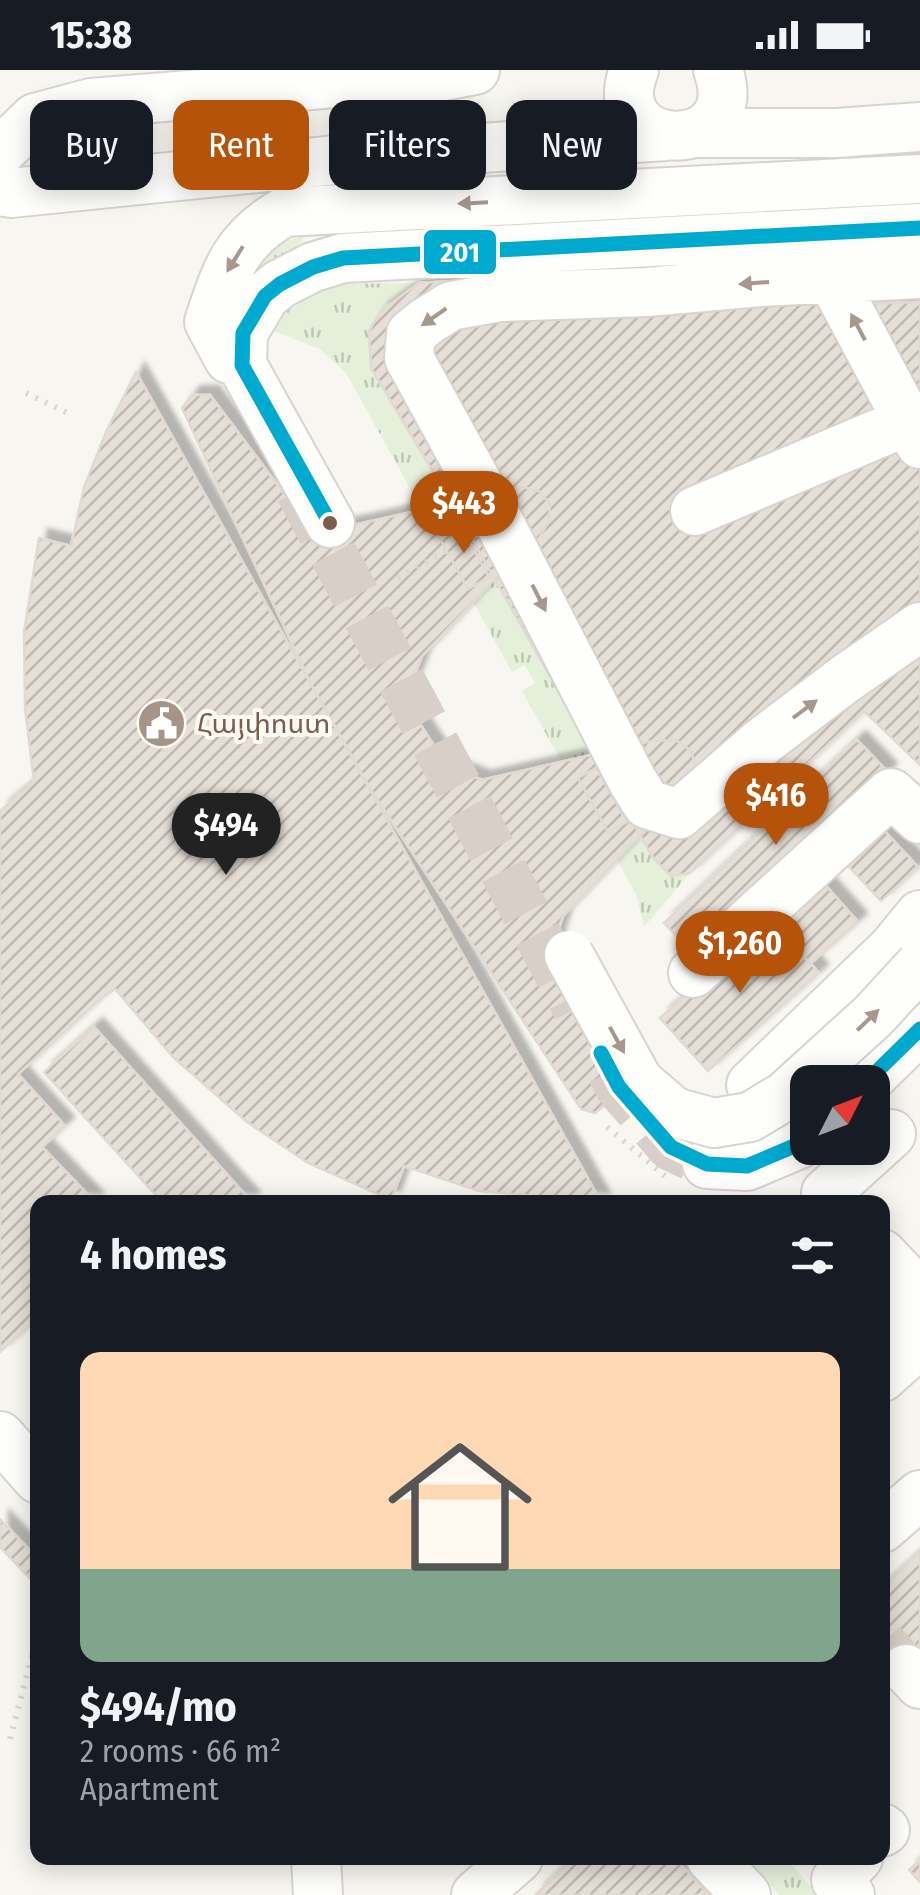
<!DOCTYPE html>
<meta charset="utf-8">
<style>
:root{--surface:#171b24;--page:#242831;--text:#f1f3f6;--muted:#9ea1a6;--line:#363941;--accent:#b45309}
body{margin:0;font-family:"Fira Sans Condensed","Noto Sans Armenian",sans-serif;background:var(--page);color:var(--text);height:100vh;display:flex;flex-direction:column;font-size:38px;white-space:nowrap}
*{box-sizing:border-box;margin:0}
p{font-size:32px;color:var(--muted)}
.icon{flex:none;width:55px;height:55px;fill:none;stroke:currentColor;stroke-width:2;stroke-linecap:round;stroke-linejoin:round}
.map{position:relative;flex:1;overflow:hidden}
.sheet{position:absolute;left:30px;top:1125px;width:860px;height:670px;display:flex;flex-direction:column;background:var(--surface);border-radius:20px;box-shadow:0 5px 25px #0003}
.sheet>*{flex:none}
.hud{position:absolute;left:30px;top:30px;width:860px;height:90px;display:flex;gap:20px}
.needle{width:65px;rotate:48deg}
.buttons{position:absolute;left:790px;top:995px;display:grid;gap:20px}
.buttons a{display:grid;place-items:center;width:100px;height:100px;border-radius:20px;background:var(--surface);box-shadow:0 5px 25px #0003;font-size:50px}
.price{position:absolute;translate:-50% -85px;padding:0 22px;border-radius:35px;background:var(--accent);color:#fff;font-size:32px;line-height:65px;filter:drop-shadow(0 2px 5px #0008)}
.price::after{content:'';position:absolute;left:50%;top:60px;width:30px;height:22px;margin-left:-15px;background:inherit;clip-path:polygon(0 0,100% 0,50% 100%)}
.price.selected{background:#222;color:#fff}
ul{padding:0;list-style:none}
li{display:grid;align-content:center;gap:20px;height:530px;padding:0 50px}
li+li{border-top:2px solid var(--line)}
li span{display:grid;place-items:center;height:310px;border-radius:20px;color:#555}
li>.icon{margin-inline-start:auto}
span .icon{width:180px;height:180px;fill:#fffc;stroke-width:1}
li b{font-size:42px}
h2{display:flex;justify-content:space-between;align-items:center;height:120px;padding:0 50px;font-size:42px}
.pill{padding:0 35px;border-radius:20px;background:var(--surface);box-shadow:0 5px 25px #0003;font-size:35px;line-height:90px}
.pill.selected{background:var(--accent);color:#fff}
.status{display:flex;justify-content:space-between;align-items:center;height:70px;padding:0 50px;background:var(--surface);direction:ltr}
.status svg{height:28px;fill:currentColor}
.map>svg:first-child{display:block}
.grass{fill:url(#grass-tufts)}
.building{fill:url(#building-hatch);stroke:#e1dad2;stroke-width:2.5;filter:url(#shadow)}
.lines{fill:none;stroke-linecap:round;stroke-linejoin:round}
.minor-tunnel{stroke:#d8d0c8;stroke-width:48;stroke-dasharray:48 24;stroke-linecap:butt}
.minor-casing{stroke:#d8d3ce;stroke-width:52}
.path{stroke:#dbd6d0;stroke-width:6;stroke-dasharray:2.5 8;stroke-linecap:butt}
.minor{stroke:#fefefd;stroke-width:48}
.minor-bridge-casing{stroke:#d8d3ce;stroke-width:52;stroke-linecap:butt}
.minor-bridge{stroke:#fefefd;stroke-width:48}
.bus-1-casing{stroke:#fffaf3;stroke-width:22}
.bus-1{stroke:#00a9ce;stroke-width:15}
.oneway{fill:#a7978c}
.bus-dot{fill:#785f4f;stroke:#fffaf3;stroke-width:4}
.labels{text-anchor:middle;stroke-width:8;stroke-linejoin:round;paint-order:stroke}
.poi-label{font-size:28px;fill:#785f4f;stroke:#fffaf3;text-anchor:start}
.line-badge{stroke:#fffaf3;stroke-width:4}
.badge-label{font-size:28px;text-anchor:middle;font-weight:bold;fill:#fff}
</style>
<div class="status"><b>15:38</b><svg viewBox="0 0 49 12"><path d="M0 12V9h3v3zM5 12V6h3v6zM10 12V3h3v9zM15 12V0h3v12zM26 1h20v11H26zM47 4h2v5h-2z"/></svg></div>
<div class="map">
<svg width="920" height="1825" viewBox="0 0 920 1825">
<defs>
<pattern id="grass-tufts" width="24" height="20" patternUnits="userSpaceOnUse" patternTransform="scale(2.5)"><rect width="24" height="20" fill="#e5f0db"/><path d="M3 7l-1-3M5 7V3M7 7l1-3M15 17l-1-3M17 17v-4M19 17l1-3" fill="none" stroke="#bec6b4"/></pattern>
<pattern id="building-hatch" width="6" height="6" patternUnits="userSpaceOnUse" patternTransform="scale(2.5)"><rect width="6" height="6" fill="#e5dfd7"/><path d="M-1 1l2-2M0 6l6-6M5 7l2-2" fill="none" stroke="#beb8b1"/></pattern>
<filter id="shadow"><feDropShadow dx="9" dy="-9" stdDeviation="2.5" flood-color="#0004"/></filter>
</defs>
<rect width="100%" height="100%" fill="#f8f6f0"/>
<path class="grass" d="M304 166 295 191 319 214 419 213 382 241 369 261 371 298 447 425 653 788 671 806 690 803 644 857 636 824 522 621 535 613 525 595 512 602 346 303 320 279 274 261 245 239 256 178Z
M745 1788H785L819 1825H779Z"/>
<path class="building" d="M841 191 867 234 920 232V695L864 641 690 803 671 806 653 788 447 425 371 298 369 261 381 241 419 213Z
M136 302 601 1132 479 1121 404 1096 391 1130 308 1093 247 1052 173 987 115 919 100 929 18 1004 65 1056 42 1077 95 1132H38V1248L0 1282V741L34 712 25 638 24 562 39 468 71 476 84 417 106 362Z
M192 325H210L297 441 336 459 524 417 539 421 550 434 549 451 539 468 493 511 422 586 411 614 412 642 448 697 482 710 652 671 676 670 691 681 696 698 689 714 563 846 556 867 559 895 607 1018V1033L595 1043 581 1039 370 718 310 612 182 338Z
M459 453 489 507 468 519 438 465Z
M857 670 888 702 695 885 664 853Z
M596 698 627 752 608 762 578 708Z
M876 752 918 797 881 831 839 786Z
M819 808 858 852 810 894 771 850Z
M771 850 819 903 708 1001 660 948Z
M94 957 251 1131 249 1132H162L44 1002Z
M0 1449 38 1489V1517L0 1477Z
M920 1482V1587L882 1622V1518Z
M575 1788H675L709 1825H535Z
M920 1790V1812L909 1800Z"/>
<g class="lines">
<path class="minor-tunnel" d="M299 420 577 938
M611 1001 619 1017 671 1077 707 1094 727 1058
M882 1573 906 1599"/>
<defs>
<path id="minor" d="M634 0C600 85 750 90 718 0
M695 63H836L920 57
M0 82 35 48 91 33 385 9 439 7 475 0
M0 121 11 123 404 83 666 66
M920 204 761 212 647 222 501 227 451 236 427 251 411 264 409 288 500 454 632 710 647 734 679 744 762 672 845 609 920 557
M832 209 920 374
M229 289 209 252C226 201 235 170 284 142L920 109
M695 441 908 351
M330 453 242 295 243 263 265 226 280 214 313 197 343 188 920 158
M693 903 891 723 920 749
M866 1012 920 959
M751 1015 893 878 920 845
M707 1094 747 1096 799 1074 808 1067
M835 1132 826 1123 891 1064
M882 1184 920 1224
M882 1262 920 1232
M882 1307 920 1273
M0 1366 38 1409
M882 1458 920 1425
M906 1599 920 1614
M882 1758 885 1760 882 1762
M316 1788 318 1825
M711 1788 746 1825
M476 1825 518 1788
M850 1825 836 1810 858 1788"/>
</defs>
<use href="#minor" class="minor-casing"/>
<path class="path" d="M26 323 72 345
M398 508 446 481
M607 1057 671 1111
M10 1669 38 1563"/>
<use href="#minor" class="minor"/>
<defs>
<path id="minor-bridge" d="M569 885 639 1012 674 1042 714 1053 750 1047 785 1026 873 946 920 895"/>
</defs>
<use href="#minor-bridge" class="minor-bridge-casing"/>
<use href="#minor-bridge" class="minor-bridge"/>
<defs>
<path id="bus-1" d="M330 453 242 295 243 263 265 226 280 214 313 197 343 188 920 158
M601 983 619 1017 671 1077 707 1094 747 1096 799 1074 808 1067
M866 1012 920 959"/>
</defs>
<use href="#bus-1" class="bus-1-casing"/>
<use href="#bus-1" class="bus-1"/>
</g>
<defs><path id="oneway-solid" d="M-6-.8H1V-3.2L6.5 0L1 3.2V.8H-6Z" transform="scale(2.5)"/></defs>
<g class="oneway">
<use href="#oneway-solid" transform="translate(473 133) rotate(177)"/>
<use href="#oneway-solid" transform="translate(235 189) rotate(122)"/>
<use href="#oneway-solid" transform="translate(754 213) rotate(176)"/>
<use href="#oneway-solid" transform="translate(434 247) rotate(145)"/>
<use href="#oneway-solid" transform="translate(858 257) rotate(-118)"/>
<use href="#oneway-solid" transform="translate(539 528) rotate(63)"/>
<use href="#oneway-solid" transform="translate(805 639) rotate(-37)"/>
<use href="#oneway-solid" transform="translate(868 950) rotate(-44)"/>
<use href="#oneway-solid" transform="translate(617 970) rotate(61)"/>
</g>
<defs>
<symbol id="civic-disc" viewBox="-11 -11 22 22"><circle r="9.5" fill="#a59487" stroke="#fffaf3"/><path d="M-.6-6.5H3V-4.5H.6V-3L4-1V1h2V6H-6V1h2V-1L-.6-3ZM-1.2 2.5V6h2.4V2.5Z" fill="#fff"/></symbol>
</defs>
<g fill-rule="evenodd">
<use href="#civic-disc" x="134" y="626" width="55" height="55"/>
</g>
<circle class="bus-dot" cx="330" cy="453" r="9"/>
<g class="labels">
<g class="poi-label">
<text x="197" y="663">Հայփոստ</text>
</g>
</g>
<rect class="line-badge" x="422" y="158" width="76" height="48" rx="10" fill="#00a9ce"/>
<g class="badge-label">
<text x="460" y="192">201</text>
</g>
</svg>
<div class="buttons">
<a><svg class="needle" viewBox="-14 -14 28 28"><path d="M0-13l5 13h-10z" fill="#e53935"/><path d="M0 13l5-13h-10z" fill="#9ea1a6"/></svg></a>
</div>
<b class="price" style="left:464px;top:486px">$443</b>
<b class="price" style="left:776px;top:778px">$416</b>
<b class="price selected" style="left:226px;top:808px">$494</b>
<b class="price" style="left:740px;top:926px">$1,260</b>
<div class="hud">
<a class="pill">Buy</a>
<a class="pill selected">Rent</a>
<a class="pill">Filters</a>
<a class="pill">New</a>
</div>
<section class="sheet">
<h2>4 homes<svg class="icon" aria-label="filters" viewBox="0 0 24 24"><path d="M4 7h16M4 17h16"/><circle cx="9" cy="7" r="2"/><circle cx="15" cy="17" r="2"/></svg></h2>
<ul>
<li><span style="background:linear-gradient(#ffd9b3 70%,#7fa58c 0)"><svg class="icon" aria-label="home" viewBox="0 0 24 24"><path d="M3 11l9-7 9 7M6 9v11h12V9"/></svg></span><div><b>$494/mo</b><p>2 rooms · 66 m²</p><p>Apartment</p></div></li>
</ul>
</section>
</div>
